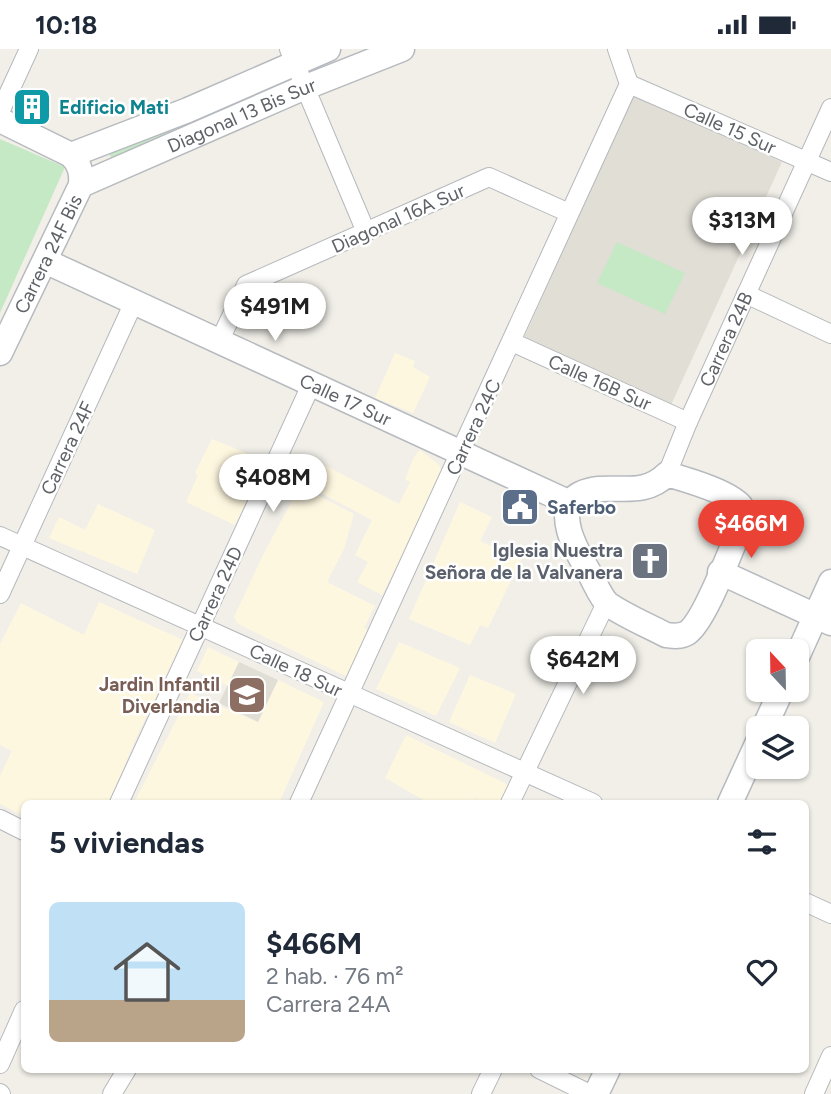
<!DOCTYPE html>
<html lang="es">
<meta charset="utf-8">
<style>
:root{--surface:#fff;--page:#f2f2f3;--text:#1f2937;--muted:#747a83;--accent:#ea4335}
body{margin:0;font-family:Figtree,sans-serif;background:var(--page);color:var(--text);height:100vh;display:flex;flex-direction:column;font-size:26px;white-space:nowrap}
*{box-sizing:border-box;margin:0}
p{font-size:23px;color:var(--muted)}
.icon{flex:none;width:38px;height:38px;fill:none;stroke:currentColor;stroke-width:2;stroke-linecap:round;stroke-linejoin:round}
.map{position:relative;flex:1;overflow:hidden}
.side{position:absolute;left:21px;top:751px;width:788px;height:273px;display:flex;flex-direction:column;background:var(--surface);border-radius:10px;box-shadow:0 2px 5px #0004}
.side>*{flex:none}
.needle{width:46px;rotate:338deg}
.controls{position:absolute;left:746px;top:590px;display:grid;gap:14px}
.controls a{display:grid;place-items:center;width:63px;height:63px;border-radius:10px;background:var(--surface);box-shadow:0 2px 5px #0004;font-size:35px}
.price{position:absolute;translate:-50% -60px;padding:0 16px;border-radius:24px;background:#fff;color:#222;font-size:23px;line-height:46px;filter:drop-shadow(0 2px 4px #0008)}
.price::after{content:'';position:absolute;left:50%;top:42px;width:21px;height:16px;margin-left:-10px;background:inherit;clip-path:polygon(0 0,100% 0,50% 100%)}
.price.current{background:var(--accent);color:#fff}
ul{padding:0;list-style:none}
li{display:flex;align-items:center;gap:21px;height:175px;padding:0 28px}
li span{display:grid;place-items:center;flex:none;width:196px;height:140px;border-radius:10px;color:#555}
li>.icon{margin-inline-start:auto}
span .icon{width:84px;height:84px;fill:#fffc;stroke-width:1}
li b{font-size:30px}
h2{display:flex;justify-content:space-between;align-items:center;height:84px;padding:0 28px;font-size:30px}
.status{display:flex;justify-content:space-between;align-items:center;height:49px;padding:0 35px;background:var(--surface);direction:ltr}
.status svg{height:19px;fill:currentColor}
.map>svg:first-child{display:block}
.commercial{fill:#fef7e0}
.education{fill:#e1ded6}
.green{fill:#c5e8c5}
.lines{fill:none;stroke-linecap:round;stroke-linejoin:round}
.street-casing{stroke:#b5b8bc;stroke-width:20}
.secondary-casing{stroke:#b6babf;stroke-width:27}
.street{stroke:#fff;stroke-width:18}
.secondary{stroke:#fff;stroke-width:24}
.labels{text-anchor:middle;stroke-width:5;stroke-linejoin:round;paint-order:stroke}
.culture-label{font-size:19px;font-weight:bold;fill:#0d838f;stroke:#fff;text-anchor:start}
.street-label{font-size:19px;fill:#5f6368;stroke:#fff}
.service-label{font-size:19px;font-weight:bold;fill:#4e5e75;stroke:#fff;text-anchor:start}
.worship-label{font-size:19px;font-weight:bold;fill:#5b616d;stroke:#fff;text-anchor:end}
.education-label{font-size:19px;font-weight:bold;fill:#785e54;stroke:#fff;text-anchor:end}
</style>
<div class="status"><b>10:18</b><svg viewBox="0 0 49 12"><path d="M0 12V9h3v3zM5 12V6h3v6zM10 12V3h3v9zM15 12V0h3v12zM26 1h20v11H26zM47 4h2v5h-2z"/></svg></div>
<div class="map">
<svg width="831" height="1045" viewBox="0 0 831 1045">
<rect width="100%" height="100%" fill="#f1efe8"/>
<path class="commercial" d="M395 304 415 312 413 318 430 328 413 364 375 349Z
M212 390 260 410 246 445 249 447 235 476 186 453 198 426 195 424Z
M420 401 439 416 442 423 429 455 382 546 357 533 368 513 355 506 372 471 302 434 313 410 399 455 410 433 405 430 414 408Z
M300 437 354 465 344 500 327 533 375 557 364 579 372 583 350 629 238 575 234 568 264 504Z
M460 453 492 468 480 492 521 511 488 579 480 576 470 596 409 570Z
M98 455 155 481 137 525 49 489 59 468 85 481Z
M99 553 183 591 136 689 109 754H24V767L0 755V727L12 702 0 696V595L21 554 84 586Z
M399 593 460 619 436 667 376 640Z
M208 598 239 613 228 637 197 622Z
M470 626 516 645 495 694 449 673Z
M278 631 324 653 279 754H134L190 644 258 673Z
M406 686 511 737 503 754H483L475 750 473 754H429L385 729Z"/>
<path class="education" d="M633 46 782 113 671 356 523 291Z
M239 613 278 631 258 673 219 654Z"/>
<path class="green" d="M284 28 289 39 113 113 108 102Z
M0 90 65 118 0 264Z
M617 193 685 224 665 265 597 234Z"/>
<g class="lines">
<defs>
<g id="street">
<path d="M289 0 366 183"/>
<path d="M629 35 831 123"/>
<path d="M0 63 29 0"/>
<path d="M746 245 831 285"/>
<path d="M219 293 246 236 489 128 569 164"/>
<path d="M512 293 688 373"/>
<path id="s1" d="M667 425 688 373 831 59"/>
<path d="M0 487 593 754"/>
<path d="M0 545 134 253"/>
<path d="M119 754 311 336"/>
<path d="M299 754 629 35 617 0"/>
<path d="M510 754 606 554"/>
<path d="M0 770 24 782"/>
<path d="M805 853 831 865"/>
<path d="M0 1015 24 961"/>
<path d="M539 1020 590 1045"/>
<path d="M0 1044 1 1045"/>
<path d="M112 1045 127 1020"/>
<path d="M481 1045 493 1020"/>
<path d="M814 1045 831 1007"/>
</g>
<g id="secondary">
<path d="M0 71 71 106C80 115 82 124 81 136L0 304"/>
<path d="M71 106 188 61 328 0"/>
<path id="s2" d="M81 136 296 42 402 0"/>
<path id="s3" d="M45 212 570 454"/>
<path d="M667 425C684 430 734 444 742 459 745 466 743 473 740 480 730 502 705 572 687 584 680 588 674 587 666 586 647 576 625 567 608 555 601 549 596 536 591 527 580 508 550 461 580 445 610 431 640 452 667 425Z"/>
<path d="M720 523 831 574"/>
<path d="M796 610 831 533"/>
<path d="M764 679 782 640"/>
<path d="M730 754 758 693"/>
<path d="M596 1045 608 1020"/>
</g>
</defs>
<use href="#street" class="street-casing"/>
<use href="#secondary" class="secondary-casing"/>
<use href="#street" class="street"/>
<use href="#secondary" class="secondary"/>
</g>
<defs>
<symbol id="building-square" viewBox="-11 -11 22 22"><rect x="-9" y="-9" width="18" height="18" rx="4" fill="#0f9aa8" stroke="#fff"/><path d="M-4-6H4V6H1V3H-1V6H-4ZM-2.5-4.3h1.7v1.8h-1.7ZM.8-4.3h1.7v1.8H.8ZM-2.5-1h1.7V.8h-1.7ZM.8-1h1.7V.8H.8Z" fill="#fff"/></symbol>
<symbol id="civic-square" viewBox="-11 -11 22 22"><rect x="-9" y="-9" width="18" height="18" rx="4" fill="#5c6f8a" stroke="#fff"/><path d="M-.6-6.5H3V-4.5H.6V-3L4-1V1h2V6H-6V1h2V-1L-.6-3ZM-1.2 2.5V6h2.4V2.5Z" fill="#fff"/></symbol>
<symbol id="church-square" viewBox="-11 -11 22 22"><rect x="-9" y="-9" width="18" height="18" rx="4" fill="#6b7280" stroke="#fff"/><path d="M-1.2-6h2.4v3.5h3.3v2.4h-3.3V6h-2.4V-.1h-3.3v-2.4h3.3Z" fill="#fff"/></symbol>
<symbol id="school-square" viewBox="-11 -11 22 22"><rect x="-9" y="-9" width="18" height="18" rx="4" fill="#8d6e63" stroke="#fff"/><path d="M0-5L7-2L0 1L-7-2ZM-4 1L0 2.5L4 1V4Q0 6-4 4Z" fill="#fff"/></symbol>
</defs>
<g fill-rule="evenodd">
<use href="#building-square" x="10" y="36" width="44" height="44"/>
<use href="#civic-square" x="498" y="436" width="44" height="44"/>
<use href="#church-square" x="628" y="490" width="44" height="44"/>
<use href="#school-square" x="225" y="624" width="44" height="44"/>
</g>
<g class="labels">
<g class="culture-label">
<text x="59" y="65">Edificio Mati</text>
</g>
<g class="street-label">
<text dy="7" stroke="none"><textPath href="#s2" startOffset="175">Diagonal 13 Bis Sur</textPath></text>
<text transform="translate(730 79) rotate(24)" y="7">Calle 15 Sur</text>
<text transform="translate(398 169) rotate(-24)" y="7">Diagonal 16A Sur</text>
<text transform="translate(48 205) rotate(-64)" y="7">Carrera 24F Bis</text>
<text dy="7" stroke="none"><textPath href="#s1" startOffset="147">Carrera 24B</textPath></text>
<text transform="translate(600 333) rotate(24)" y="7">Calle 16B Sur</text>
<text dy="7" stroke="none"><textPath href="#s3" startOffset="331">Calle 17 Sur</textPath></text>
<text transform="translate(473 378) rotate(-65)" y="7">Carrera 24C</text>
<text transform="translate(67 399) rotate(-65)" y="7">Carrera 24F</text>
<text transform="translate(215 545) rotate(-65)" y="7">Carrera 24D</text>
<text transform="translate(296 621) rotate(25)" y="7">Calle 18 Sur</text>
</g>
<g class="service-label">
<text x="547" y="465">Saferbo</text>
</g>
<g class="worship-label">
<text x="623" y="508">Iglesia Nuestra<tspan x="623" dy="22">Señora de la Valvanera</tspan></text>
</g>
<g class="education-label">
<text x="220" y="642">Jardin Infantil<tspan x="220" dy="22">Diverlandia</tspan></text>
</g>
</g>
</svg>
<div class="controls">
<a><svg class="needle" viewBox="-14 -14 28 28"><path d="M0-13l5 13h-10z" fill="#e53935"/><path d="M0 13l5-13h-10z" fill="#747a83"/></svg></a>
<a><svg class="icon" aria-label="layers" viewBox="0 0 24 24"><path d="M12 4l9 5-9 5-9-5zM3 14l9 5 9-5"/></svg></a>
</div>
<b class="price" style="left:742px;top:208px">$313M</b>
<b class="price" style="left:275px;top:294px">$491M</b>
<b class="price" style="left:273px;top:465px">$408M</b>
<b class="price current" style="left:751px;top:511px">$466M</b>
<b class="price" style="left:583px;top:647px">$642M</b>
<section class="side">
<h2>5 viviendas<svg class="icon" aria-label="filters" viewBox="0 0 24 24"><path d="M4 7h16M4 17h16"/><circle cx="9" cy="7" r="2"/><circle cx="15" cy="17" r="2"/></svg></h2>
<ul>
<li><span style="background:linear-gradient(#bfe0f5 70%,#b9a48a 0)"><svg class="icon" aria-label="home" viewBox="0 0 24 24"><path d="M3 11l9-7 9 7M6 9v11h12V9"/></svg></span><div><b>$466M</b><p>2 hab. · 76 m²</p><p>Carrera 24A</p></div><svg class="icon" aria-label="heart" viewBox="0 0 24 24"><path d="M12 20l-8-8c-3-5 5-10 8-4 3-6 11-1 8 4z"/></svg></li>
</ul>
</section>
</div>
